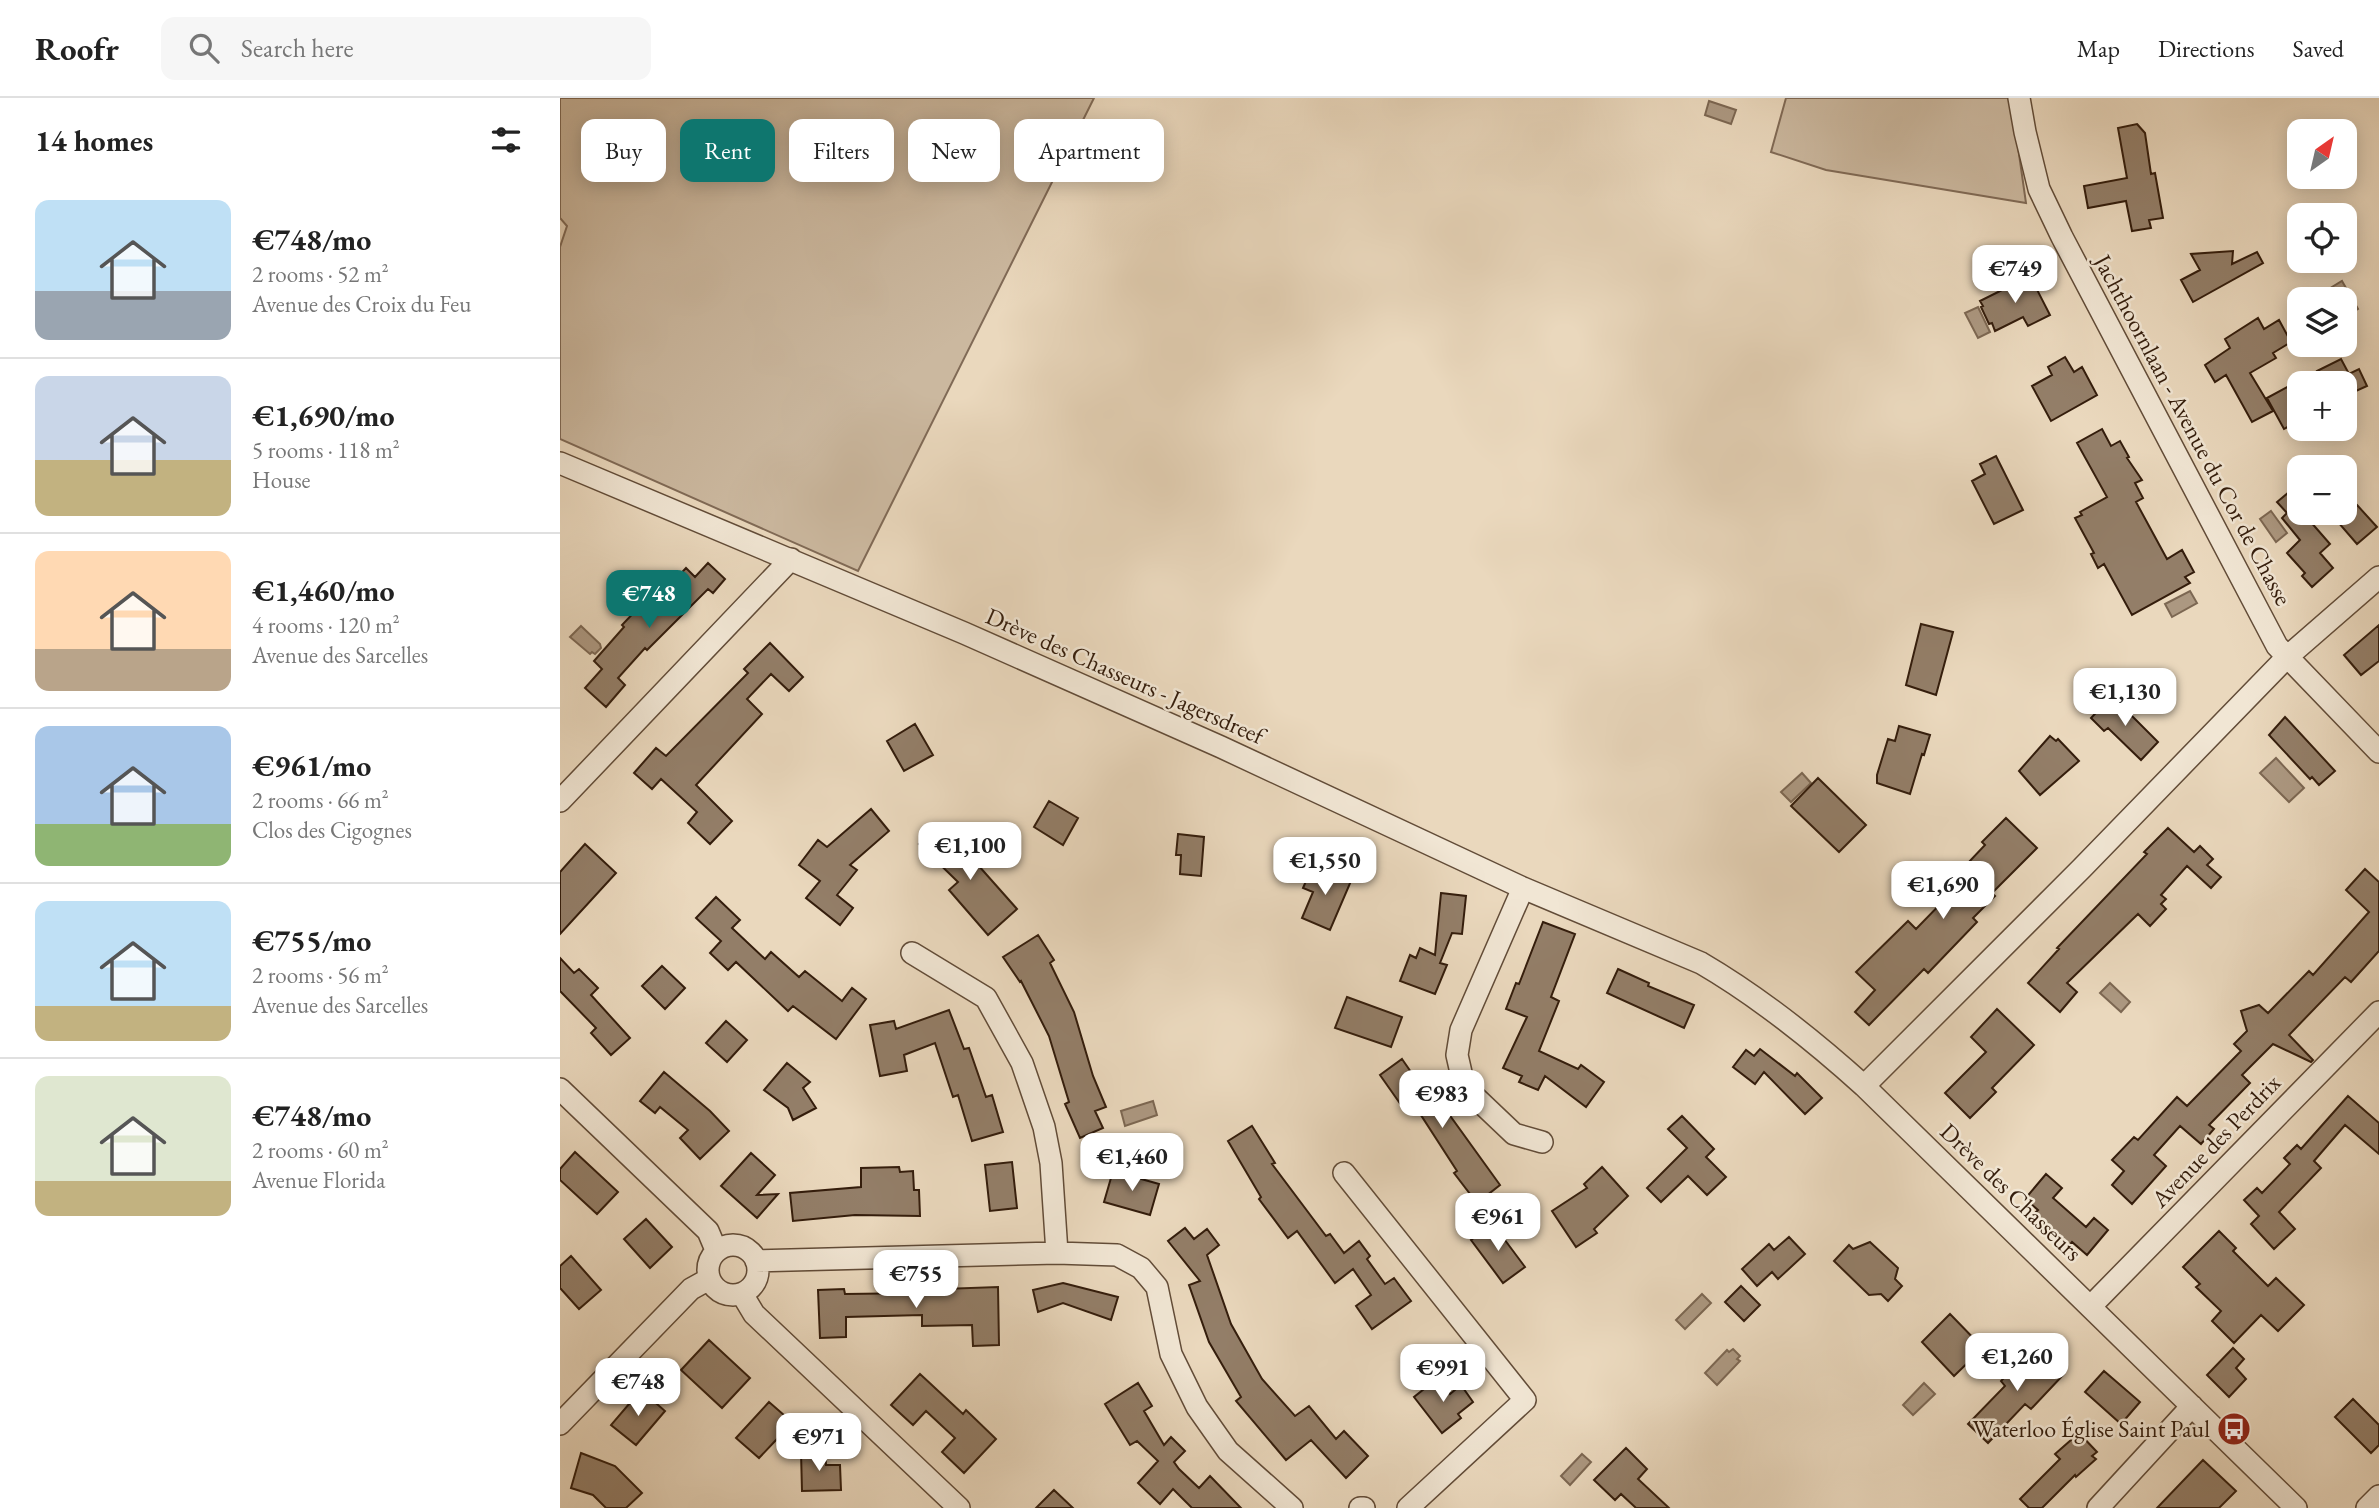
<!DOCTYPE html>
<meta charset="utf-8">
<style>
:root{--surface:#fff;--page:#f6f6f6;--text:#222;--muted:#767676;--line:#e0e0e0;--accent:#0f766e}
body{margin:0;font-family:"EB Garamond",serif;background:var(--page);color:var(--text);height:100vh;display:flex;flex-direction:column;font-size:26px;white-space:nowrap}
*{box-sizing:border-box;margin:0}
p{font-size:23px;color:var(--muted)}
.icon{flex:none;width:38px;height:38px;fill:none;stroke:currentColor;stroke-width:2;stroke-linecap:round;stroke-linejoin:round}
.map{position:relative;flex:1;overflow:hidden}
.sheet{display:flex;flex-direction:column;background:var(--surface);width:560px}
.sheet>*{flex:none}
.hud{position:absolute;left:21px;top:21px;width:665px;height:63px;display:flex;gap:14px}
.needle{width:46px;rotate:34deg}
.controls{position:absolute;left:1727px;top:21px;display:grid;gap:14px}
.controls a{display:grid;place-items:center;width:70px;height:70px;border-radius:14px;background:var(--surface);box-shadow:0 4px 18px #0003;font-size:35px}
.price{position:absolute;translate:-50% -60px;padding:0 16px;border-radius:14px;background:#fff;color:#222;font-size:23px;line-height:46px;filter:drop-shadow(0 2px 4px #0008)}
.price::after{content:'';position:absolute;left:50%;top:42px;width:21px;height:16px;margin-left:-10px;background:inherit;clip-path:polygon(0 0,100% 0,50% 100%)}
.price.on{background:var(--accent);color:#fff}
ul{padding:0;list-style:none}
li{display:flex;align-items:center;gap:21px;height:175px;padding:0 35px}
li+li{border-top:2px solid var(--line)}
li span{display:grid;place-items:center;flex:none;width:196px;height:140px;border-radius:14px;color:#555}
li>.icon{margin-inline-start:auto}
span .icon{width:84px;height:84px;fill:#fffc;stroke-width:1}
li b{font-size:30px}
h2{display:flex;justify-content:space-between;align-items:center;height:84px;padding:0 35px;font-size:30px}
.tag{padding:0 24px;border-radius:14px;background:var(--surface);box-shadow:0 4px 18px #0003;font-size:24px;line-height:63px}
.tag.on{background:var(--accent);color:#fff}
header{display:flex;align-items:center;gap:42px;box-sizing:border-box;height:98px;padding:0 35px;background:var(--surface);border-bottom:2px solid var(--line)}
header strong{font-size:33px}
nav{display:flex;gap:38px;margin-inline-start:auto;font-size:24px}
.search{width:490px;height:63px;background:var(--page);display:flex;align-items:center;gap:18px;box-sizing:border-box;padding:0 24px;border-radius:14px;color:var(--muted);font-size:26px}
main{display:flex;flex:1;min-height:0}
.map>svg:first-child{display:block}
.green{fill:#cbb89f;stroke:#806a56;stroke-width:2}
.water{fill:#ac9881;stroke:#7c6752;stroke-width:2}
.building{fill:#937e68;stroke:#341d0c;stroke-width:2}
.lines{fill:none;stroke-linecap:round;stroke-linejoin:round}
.minor-casing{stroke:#624c38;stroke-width:24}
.minor{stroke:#f1e6d4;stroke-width:21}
.labels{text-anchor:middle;stroke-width:5;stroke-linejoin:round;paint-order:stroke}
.street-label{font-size:24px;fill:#341d0c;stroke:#f1e6d4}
.poi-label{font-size:24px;fill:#341d0c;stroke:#f1e6d4;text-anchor:end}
</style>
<header>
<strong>Roofr</strong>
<div class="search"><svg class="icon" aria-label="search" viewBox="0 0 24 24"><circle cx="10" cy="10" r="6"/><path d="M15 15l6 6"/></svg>Search here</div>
<nav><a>Map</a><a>Directions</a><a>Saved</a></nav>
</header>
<main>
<section class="sheet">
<h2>14 homes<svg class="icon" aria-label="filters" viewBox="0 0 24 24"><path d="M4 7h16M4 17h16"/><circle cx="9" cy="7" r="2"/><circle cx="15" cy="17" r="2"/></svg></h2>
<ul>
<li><span style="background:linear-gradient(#bfe0f5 65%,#9aa5b1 0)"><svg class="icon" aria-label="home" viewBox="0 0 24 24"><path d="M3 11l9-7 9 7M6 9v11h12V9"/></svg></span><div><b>€748/mo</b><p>2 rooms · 52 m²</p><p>Avenue des Croix du Feu</p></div></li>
<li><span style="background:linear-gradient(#c9d6e8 60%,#c2b280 0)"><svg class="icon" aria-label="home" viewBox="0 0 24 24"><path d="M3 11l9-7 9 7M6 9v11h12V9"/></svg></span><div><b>€1,690/mo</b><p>5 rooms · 118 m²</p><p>House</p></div></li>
<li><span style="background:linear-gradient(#ffd9b3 70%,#b9a48a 0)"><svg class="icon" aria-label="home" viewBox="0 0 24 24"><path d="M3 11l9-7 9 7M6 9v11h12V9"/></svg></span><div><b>€1,460/mo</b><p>4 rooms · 120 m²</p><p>Avenue des Sarcelles</p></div></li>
<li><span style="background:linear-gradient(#a9c7e8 70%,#8fb573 0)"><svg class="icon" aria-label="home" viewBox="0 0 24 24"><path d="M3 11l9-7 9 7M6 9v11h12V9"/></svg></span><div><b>€961/mo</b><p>2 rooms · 66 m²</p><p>Clos des Cigognes</p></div></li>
<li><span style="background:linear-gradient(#bfe0f5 75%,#c2b280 0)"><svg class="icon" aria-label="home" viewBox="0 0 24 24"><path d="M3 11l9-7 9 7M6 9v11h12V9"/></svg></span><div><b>€755/mo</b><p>2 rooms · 56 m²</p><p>Avenue des Sarcelles</p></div></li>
<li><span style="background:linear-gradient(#dfe7d0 75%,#c2b280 0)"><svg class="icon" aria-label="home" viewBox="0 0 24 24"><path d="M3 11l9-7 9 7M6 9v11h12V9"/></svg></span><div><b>€748/mo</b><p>2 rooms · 60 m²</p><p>Avenue Florida</p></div></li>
</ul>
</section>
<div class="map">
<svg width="1819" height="1410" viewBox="0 0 1819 1410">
<rect width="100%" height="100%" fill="#ead8bd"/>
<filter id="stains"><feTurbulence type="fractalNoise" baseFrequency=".00286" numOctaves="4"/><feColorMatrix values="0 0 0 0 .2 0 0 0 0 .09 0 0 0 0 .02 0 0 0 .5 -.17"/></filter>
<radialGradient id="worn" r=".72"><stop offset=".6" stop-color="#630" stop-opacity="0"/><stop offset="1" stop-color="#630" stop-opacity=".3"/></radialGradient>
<path class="green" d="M0 0H534L298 473 0 341V149L7 128 0 120Z
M1226 0H1451L1466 105 1266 72 1211 54Z"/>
<path class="water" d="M1149 3 1176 12 1171 26 1145 17Z
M1782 183 1798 211 1785 219V201H1772L1767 192Z
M1418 209 1430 234 1418 240 1405 215Z
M1711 413 1727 435 1716 444 1700 421Z
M1630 493 1637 505 1612 519 1605 506Z
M21 528 40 546 41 550 35 556 32 554 30 556 10 539Z
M1716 660 1744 690 1729 704 1700 675Z
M1242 675 1251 685 1231 704 1221 694Z
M1550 885 1570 904 1561 914 1540 895Z
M593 1003 597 1017 565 1028 561 1013Z
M1142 1196 1151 1205 1125 1231 1116 1222Z
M1173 1251 1180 1258 1177 1261 1180 1263 1157 1287 1145 1275 1167 1252 1169 1254Z
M1364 1285 1375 1296 1353 1317 1343 1307Z
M1022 1356 1031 1364 1010 1387 1001 1378Z"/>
<path class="building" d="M1577 26 1585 35 1591 76 1595 75 1603 120 1589 122 1591 130 1572 133 1566 103 1528 110 1524 88 1567 80 1558 30Z
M1673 153 1672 166 1697 154 1703 165 1633 204 1621 182 1640 172 1631 156Z
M1470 178 1490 217 1468 228 1463 219 1435 233 1432 225 1429 226 1421 209 1423 208 1420 203Z
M1698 220 1704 231 1719 222 1731 244 1713 255 1716 260 1690 275 1713 313 1692 324 1666 277 1655 284 1645 267 1670 250 1665 241Z
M1505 259 1514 274 1522 269 1537 297 1491 323 1472 288 1492 277 1488 269Z
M1781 261 1789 276 1799 271 1807 288 1785 298V285H1764L1757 273Z
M1729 288 1734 297 1740 294V322L1724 331 1707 300Z
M1542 331 1551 348 1560 343 1569 359 1567 360 1582 382 1575 385 1583 400 1576 404 1607 461 1622 452 1634 474 1625 479 1630 485 1572 517 1544 466 1538 470 1531 456 1534 455 1515 420 1522 417 1520 414 1547 399 1517 345Z
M1436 358 1463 412 1434 426 1412 383 1425 376 1420 366Z
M1740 385V415H1743L1770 446 1760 455 1773 470 1752 489 1742 478 1745 475 1727 455 1740 442 1722 420 1727 415 1717 404Z
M1797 407 1817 429 1797 446 1777 423Z
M148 465 165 481 153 495 148 491 87 552 85 550 58 580 65 587 46 609 25 590 42 571 34 563 64 529 62 527 81 507 87 512 126 470 135 479Z
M1361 526 1393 534 1376 597 1346 587Z
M1819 527V563L1801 577 1784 557Z
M210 545 243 579 229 593 211 576 187 601 202 616 136 687 172 723 150 746 128 725 137 714 101 681 92 691 74 675 96 650 106 658 188 575 184 571Z
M1552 598 1598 644 1581 662 1548 630 1544 633 1531 620Z
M1725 619 1775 673 1759 687 1752 679 1750 681 1709 637Z
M355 626 373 657 344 673 327 643Z
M1339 628 1370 637 1364 657 1362 656 1350 696 1317 685V677L1328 641 1335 643Z
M1490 638 1496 643 1498 641 1519 663 1480 697 1459 673Z
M1258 680 1306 727 1279 754 1231 708Z
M489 703 518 720 503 747 474 729Z
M311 711 329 733 290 767 297 772 277 797 293 810 280 827 246 800 260 783 239 767 258 742 267 749Z
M1446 720 1477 750 1432 795 1435 798 1413 820 1417 824 1368 875 1364 871 1309 927 1295 914 1315 892 1296 874 1348 823 1356 831 1396 790 1389 785 1425 747 1422 744Z
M377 728 418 767 457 811 428 837 389 792 398 784 359 746Z
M1608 730 1634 754 1640 748 1653 761 1647 767 1661 779 1651 790 1627 768 1601 797 1606 801 1601 806 1606 811 1590 828 1578 816 1507 885 1517 894 1500 914 1468 885 1499 851 1497 850 1587 756 1584 754Z
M618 736 644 739 641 778 620 776 621 757H616Z
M25 746 56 775 0 836V774Z
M753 767 791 783 770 832 742 820 753 794 743 790Z
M1805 771 1819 784V853L1791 884 1785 879 1729 937 1753 962 1751 964 1713 946 1682 977 1690 985 1649 1027 1654 1031 1641 1046 1620 1028 1594 1057 1606 1068 1572 1106 1552 1087 1564 1073 1552 1062 1574 1039 1578 1042 1617 999 1627 1008 1681 953 1674 946 1687 933 1681 913 1699 907 1708 915 1749 873 1753 877 1809 814 1786 792Z
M881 795 906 798 902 836 892 835 880 865 887 867 875 896 840 883 850 857 856 860 860 850 875 857Z
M156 799 180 822 172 830 205 861 211 854 239 879 245 873 282 903 292 890 306 901 276 941 233 908 228 913 176 864 168 872 150 855 161 843 136 820Z
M983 824 1015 836 991 899 999 903 979 953 1018 971 1021 967 1044 984 1026 1009 985 978 978 992 959 984 962 978 943 970 967 919 946 911 956 885 959 886Z
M478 837 494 862 490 865 514 914 533 978 546 1009 535 1013 543 1030 520 1040 505 1006 509 1004 489 938 461 883 460 884 443 859Z
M0 860 14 875 19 871 38 890 31 897 70 940 51 957 31 935 36 930 0 893Z
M102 868 125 890 105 911 82 888Z
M1058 871 1089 885 1088 888 1134 907 1124 930 1047 895Z
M787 899 842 919 831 949 775 930Z
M1437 911 1474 947 1432 990 1436 994 1410 1020 1385 995 1426 954 1411 939Z
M389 912 404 951 409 950 426 999 432 997 443 1034 412 1043 398 997 393 999 375 945 344 957 347 973 320 978 310 927 334 923 336 931Z
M166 923 187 942 167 964 146 945Z
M1200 951 1235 978 1237 975 1262 1000 1245 1016 1204 974 1195 986 1173 969 1186 952 1194 958Z
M842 961 860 987 865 983 940 1087 917 1105 894 1075 897 1073 855 1008 846 1014 820 977Z
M227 965 250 984 243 990 256 1010 233 1022 228 1010 204 992Z
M104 974 150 1013 169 1033 140 1061 120 1040 128 1032 100 1009 95 1015 80 1003Z
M1788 998 1819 1025V1056L1785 1027 1754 1063 1761 1070 1719 1114 1735 1131 1714 1151 1691 1126 1699 1118 1684 1102 1697 1090 1702 1095 1730 1066 1724 1060 1737 1047 1741 1051Z
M1122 1018 1154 1051 1146 1059 1166 1079 1147 1097 1128 1078 1101 1104 1087 1090 1127 1050 1108 1031Z
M692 1028 715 1065 712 1066 766 1138 770 1136 784 1155 799 1143 810 1158 807 1161 825 1186 834 1180 851 1203 812 1231 796 1208 811 1197 793 1171 775 1185 737 1133 728 1140 699 1101 701 1099 668 1043Z
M15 1054 58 1094 37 1116 0 1082V1071Z
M191 1055 215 1077 197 1097 218 1096 197 1120 161 1088Z
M452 1064 457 1110 430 1113 425 1067Z
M339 1069 340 1074 353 1073 354 1092H359L360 1118 295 1117 233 1123 230 1095 301 1089V1070Z
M1042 1069 1068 1098 1034 1131 1037 1135 1016 1149 992 1113 1027 1090 1024 1086Z
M553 1073 599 1086 590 1117 544 1104Z
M1486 1076 1502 1090 1493 1100 1526 1129 1534 1120 1548 1132 1527 1157 1512 1144 1508 1149 1473 1117 1478 1112 1465 1101Z
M86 1121 112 1149 90 1170 64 1141Z
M933 1126 965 1169 943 1185 911 1142Z
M625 1130 634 1141 647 1131 659 1147 647 1157 671 1226 702 1281 735 1318 749 1308 776 1341 784 1333 808 1358 786 1380 751 1342 726 1362 676 1303 681 1299 649 1244 629 1187 640 1183 608 1143Z
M1659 1133 1676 1150 1673 1153 1708 1188 1716 1180 1744 1207 1718 1233 1701 1217 1674 1245 1652 1223 1661 1213 1636 1189 1640 1186 1623 1169Z
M1229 1139 1245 1156 1218 1181 1212 1174 1197 1188 1182 1171 1209 1146 1214 1152Z
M1310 1144 1338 1170 1335 1181 1342 1188 1328 1203 1321 1196 1309 1197 1274 1163 1289 1147 1293 1151Z
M11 1158 41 1192 19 1211 0 1190V1168Z
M503 1185 558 1199 551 1222 503 1205 478 1214 473 1192Z
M383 1188V1191L438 1189 439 1247 413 1248 412 1227 362 1228V1217L286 1219V1239L260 1240 258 1192 284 1191 285 1196 361 1195V1189Z
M1181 1188 1200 1207 1184 1223 1165 1204Z
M1390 1216 1423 1250 1394 1278 1362 1244Z
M149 1242 190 1280 162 1310 121 1272Z
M1474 1248 1504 1276 1471 1311 1465 1306 1428 1345 1408 1326 1445 1288 1441 1283Z
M1673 1250 1684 1261 1676 1270 1686 1281 1669 1299 1647 1277Z
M1544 1273 1580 1304 1561 1326 1525 1294Z
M360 1276 403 1316 406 1312 436 1341 404 1375 382 1354 395 1340 366 1313 353 1327 331 1307Z
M878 1280 890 1296 901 1287 913 1304 898 1316 901 1320 882 1335 854 1299Z
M578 1285 592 1308 584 1313 604 1347 611 1339 625 1353 614 1364 619 1371 639 1390 650 1378 681 1410H632L613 1391 600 1406 578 1385 598 1363 577 1343 570 1347 545 1306Z
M81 1292 105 1313 76 1347 51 1327Z
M1793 1301 1819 1327V1347L1811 1355 1775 1319Z
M209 1304 240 1331 225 1348 217 1341 199 1360 176 1340Z
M1519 1335 1537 1354 1532 1358 1536 1361 1516 1379 1515 1377 1482 1410H1469L1460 1401 1500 1361 1495 1356Z
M1066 1350 1087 1371 1078 1381 1109 1410H1076L1061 1396 1055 1402 1034 1382Z
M265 1353 266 1367H280L281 1392 242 1393 241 1354Z
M21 1355 55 1368 82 1395 66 1410H46L33 1397 11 1390Z
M1643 1362 1676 1393 1659 1410H1597Z
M494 1392 513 1410H476Z"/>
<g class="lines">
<defs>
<path id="minor" d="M1459 0 1465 34 1479 91 1502 139 1717 548 1819 654
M0 365 404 535 661 649 963 790 1141 865C1201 900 1253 942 1304 988L1736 1410
M0 703 231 461
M963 790 901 932 897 957 902 979 914 998 954 1036 982 1044
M352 855 426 900 462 965 484 1029 491 1065 497 1155
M1304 988 1522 770 1726 560 1819 479
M0 991 148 1133 156 1152
M784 1075 965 1302 848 1410
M148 1172a25 25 0 1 1 50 0a25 25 0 1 1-50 0Z
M196 1163 497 1155 557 1157 581 1170 597 1189 611 1256 637 1309 668 1353 732 1410
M182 1196 194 1216 399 1410
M1531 1208 1819 914
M0 1326 131 1191 149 1181
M800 1410H804
M1538 1410 1632 1308
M1807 1410 1819 1398"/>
</defs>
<use href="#minor" class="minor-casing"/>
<use href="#minor" class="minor"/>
</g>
<defs>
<symbol id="bus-disc" viewBox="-11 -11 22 22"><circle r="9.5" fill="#8f2418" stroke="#f1e6d4"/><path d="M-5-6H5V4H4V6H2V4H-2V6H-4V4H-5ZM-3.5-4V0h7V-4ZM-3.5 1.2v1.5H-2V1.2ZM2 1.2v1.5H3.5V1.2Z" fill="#fff"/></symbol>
</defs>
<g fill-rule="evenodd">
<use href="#bus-disc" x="1655" y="1312" width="38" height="38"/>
</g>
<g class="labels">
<g class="street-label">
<text transform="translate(1633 332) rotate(62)" y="8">Jachthoornlaan - Avenue du Cor de Chasse</text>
<text transform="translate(565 578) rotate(24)" y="8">Drève des Chasseurs - Jagersdreef</text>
<text transform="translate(1656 1043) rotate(-46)" y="8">Avenue des Perdrix</text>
<text transform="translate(1451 1094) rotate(44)" y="8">Drève des Chasseurs</text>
</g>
<g class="poi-label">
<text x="1650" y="1339">Waterloo Église Saint Paul</text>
</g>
</g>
<rect width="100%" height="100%" filter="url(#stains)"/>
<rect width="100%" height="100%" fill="url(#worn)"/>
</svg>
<div class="controls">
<a><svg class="needle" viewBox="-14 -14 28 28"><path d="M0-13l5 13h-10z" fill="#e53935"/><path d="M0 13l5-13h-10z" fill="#767676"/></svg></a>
<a><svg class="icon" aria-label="locate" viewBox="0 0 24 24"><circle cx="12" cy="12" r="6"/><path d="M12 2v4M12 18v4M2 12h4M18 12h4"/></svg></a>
<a><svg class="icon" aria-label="layers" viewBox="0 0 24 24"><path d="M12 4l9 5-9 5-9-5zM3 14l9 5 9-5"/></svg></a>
<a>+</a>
<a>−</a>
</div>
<b class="price" style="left:1455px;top:207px">€749</b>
<b class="price on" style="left:89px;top:532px">€748</b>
<b class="price" style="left:1565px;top:630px">€1,130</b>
<b class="price" style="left:410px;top:784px">€1,100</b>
<b class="price" style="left:765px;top:799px">€1,550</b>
<b class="price" style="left:1383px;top:823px">€1,690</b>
<b class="price" style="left:882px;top:1032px">€983</b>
<b class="price" style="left:572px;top:1095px">€1,460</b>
<b class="price" style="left:938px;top:1155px">€961</b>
<b class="price" style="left:356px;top:1212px">€755</b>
<b class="price" style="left:1457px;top:1295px">€1,260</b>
<b class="price" style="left:883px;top:1306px">€991</b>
<b class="price" style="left:78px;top:1320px">€748</b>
<b class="price" style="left:259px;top:1375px">€971</b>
<div class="hud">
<a class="tag">Buy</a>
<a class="tag on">Rent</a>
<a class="tag">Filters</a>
<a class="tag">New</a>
<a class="tag">Apartment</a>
</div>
</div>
</main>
